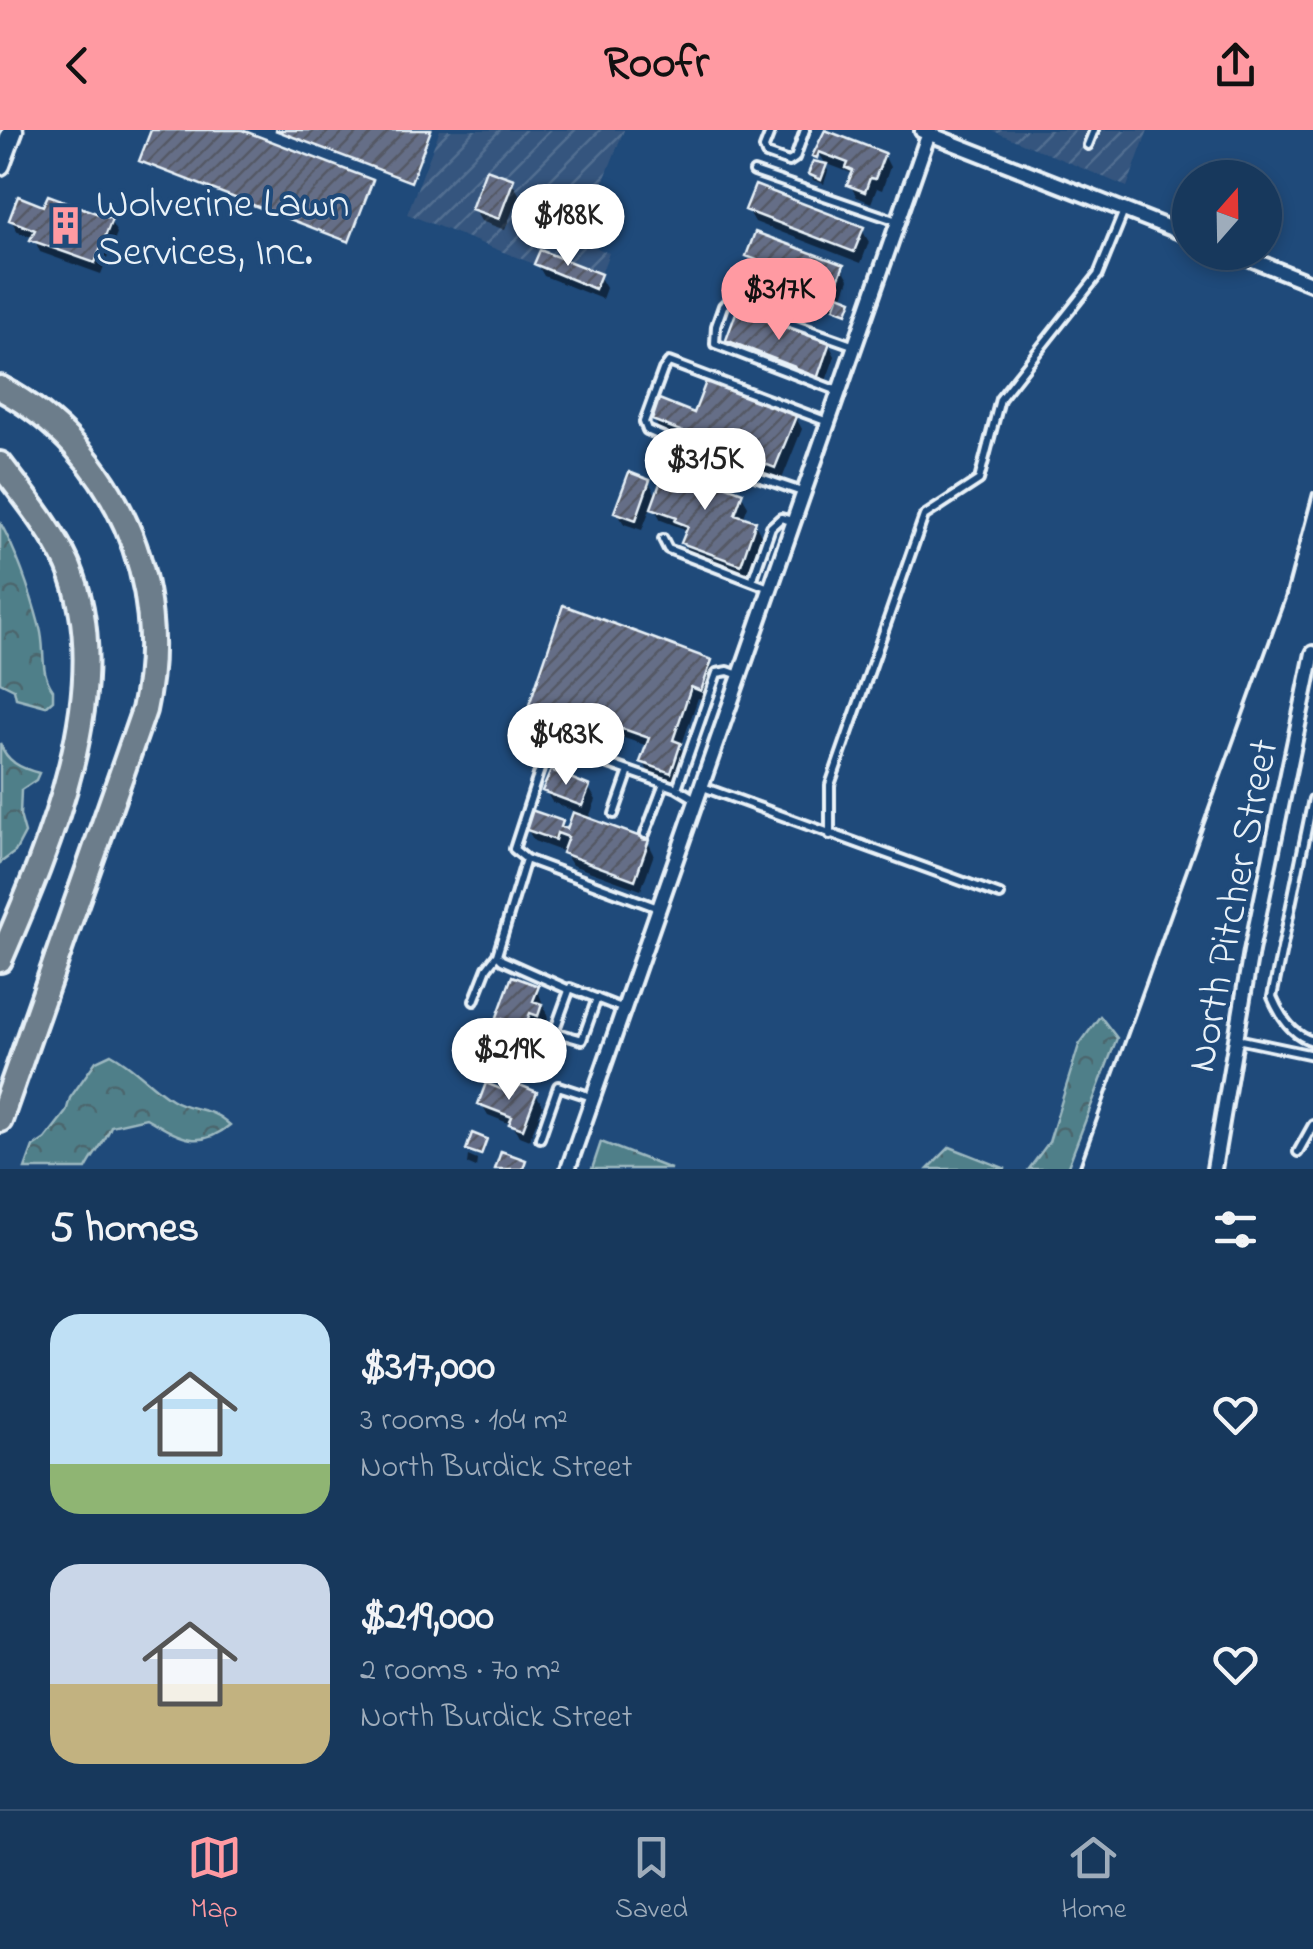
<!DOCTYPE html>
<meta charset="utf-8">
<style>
:root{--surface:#17385c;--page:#203f62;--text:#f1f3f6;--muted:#9eacbb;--line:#365272;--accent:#ff9aa2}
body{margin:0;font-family:"Indie Flower",sans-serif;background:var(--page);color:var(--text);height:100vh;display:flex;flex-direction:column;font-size:38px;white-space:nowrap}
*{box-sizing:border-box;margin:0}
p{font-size:32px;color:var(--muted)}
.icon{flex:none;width:55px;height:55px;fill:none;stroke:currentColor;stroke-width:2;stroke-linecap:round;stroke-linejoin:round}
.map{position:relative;height:1039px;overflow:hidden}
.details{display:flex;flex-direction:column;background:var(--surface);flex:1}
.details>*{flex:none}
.needle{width:65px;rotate:20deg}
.buttons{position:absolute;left:1172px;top:30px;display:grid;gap:20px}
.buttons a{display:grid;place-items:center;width:110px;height:110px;border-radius:50%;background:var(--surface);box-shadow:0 5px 15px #0003,0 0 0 2px var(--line);font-size:50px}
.price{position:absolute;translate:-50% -85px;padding:0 22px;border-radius:35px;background:#fff;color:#222;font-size:32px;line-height:65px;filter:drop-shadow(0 2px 5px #0008)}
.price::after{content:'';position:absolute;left:50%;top:60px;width:30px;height:22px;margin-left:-15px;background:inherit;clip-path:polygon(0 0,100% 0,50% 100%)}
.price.current{background:var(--accent);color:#111}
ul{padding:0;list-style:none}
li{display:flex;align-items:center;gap:30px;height:250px;padding:0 50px}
li span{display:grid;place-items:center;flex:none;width:280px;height:200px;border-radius:30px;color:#555}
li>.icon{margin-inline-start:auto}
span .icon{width:120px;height:120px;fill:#fffc;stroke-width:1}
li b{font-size:42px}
h2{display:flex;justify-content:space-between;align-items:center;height:120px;padding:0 50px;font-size:42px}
header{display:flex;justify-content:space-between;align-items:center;height:130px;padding:0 50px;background:var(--accent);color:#111;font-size:45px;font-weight:700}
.tabs{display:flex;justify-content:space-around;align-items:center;height:140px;border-top:2px solid var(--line);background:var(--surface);font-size:28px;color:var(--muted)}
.tabs a{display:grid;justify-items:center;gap:5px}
.tabs .current{color:var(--accent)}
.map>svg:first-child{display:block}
.industrial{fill:url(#industrial-furrows)}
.forest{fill:url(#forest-crowns);stroke:#9cb8c0;stroke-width:2.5}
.shadow{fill:#0007}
.building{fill:url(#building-hatch);stroke:#e8f1f8;stroke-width:2.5}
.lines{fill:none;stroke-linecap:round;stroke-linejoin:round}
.lane-casing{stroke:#e8f1f8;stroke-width:14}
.street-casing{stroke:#e8f1f8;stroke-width:20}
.secondary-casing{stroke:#e8f1f8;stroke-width:25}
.highway-casing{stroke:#e8f1f8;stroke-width:30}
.lane{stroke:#1f4a7a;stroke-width:6}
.street{stroke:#1f4a7a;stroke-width:12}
.secondary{stroke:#1f4a7a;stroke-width:18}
.highway{stroke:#6c7d8b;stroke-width:22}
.rail{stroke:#e8f1f8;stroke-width:4}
.labels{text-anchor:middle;stroke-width:8;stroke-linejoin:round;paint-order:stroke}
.poi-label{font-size:42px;fill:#e8f1f8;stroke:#1f4a7a;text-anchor:start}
.street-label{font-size:42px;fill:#e8f1f8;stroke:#1f4a7a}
</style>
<header><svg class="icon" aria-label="back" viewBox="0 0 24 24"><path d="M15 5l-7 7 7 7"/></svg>Roofr<svg class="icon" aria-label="share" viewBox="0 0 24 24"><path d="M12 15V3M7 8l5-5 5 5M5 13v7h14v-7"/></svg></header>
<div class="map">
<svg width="1313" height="1039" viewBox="0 0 1313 1039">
<defs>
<pattern id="industrial-furrows" width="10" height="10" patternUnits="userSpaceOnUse" patternTransform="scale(2.5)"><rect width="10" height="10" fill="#34557e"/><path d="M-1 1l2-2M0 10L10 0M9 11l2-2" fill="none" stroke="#516e91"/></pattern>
<pattern id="forest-crowns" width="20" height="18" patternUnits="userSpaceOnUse" patternTransform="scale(2.5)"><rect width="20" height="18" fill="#507f89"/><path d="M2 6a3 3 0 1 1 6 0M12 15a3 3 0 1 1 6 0" fill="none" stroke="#4c666d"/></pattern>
<pattern id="building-hatch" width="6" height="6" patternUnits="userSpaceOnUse" patternTransform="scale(2.5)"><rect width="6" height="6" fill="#656e87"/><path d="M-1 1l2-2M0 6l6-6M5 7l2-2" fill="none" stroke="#545965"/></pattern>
</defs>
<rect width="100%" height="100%" fill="#1f4a7a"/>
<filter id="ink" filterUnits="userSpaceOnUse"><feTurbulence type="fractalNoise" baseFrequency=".01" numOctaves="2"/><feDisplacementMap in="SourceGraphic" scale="20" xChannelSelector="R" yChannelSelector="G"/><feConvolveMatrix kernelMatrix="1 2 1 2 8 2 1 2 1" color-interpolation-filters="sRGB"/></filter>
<g filter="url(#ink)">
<path class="industrial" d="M440 0H624L580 111 609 123 601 144 540 120 534 134 407 84Z
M991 0H1148L1127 57Z"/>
<path class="forest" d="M0 392C19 427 30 460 40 498 46 520 39 541 53 560V570L46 576 16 568 14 559 0 552Z
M0 613C7 632 20 638 39 643L36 650 21 660 20 685 25 703 15 722 0 733Z
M1100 886 1117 908 1067 1039H1029L1049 1012 1079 915Z
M111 924C134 936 149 955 171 969 191 982 209 975 230 995 197 1022 178 1006 146 988L111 996C105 1013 94 1023 86 1039H25L33 1017 45 1009 66 982 70 968 96 931Z
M601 1012 668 1038 671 1039H592Z
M950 1017 1006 1039H928Z"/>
<path class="shadow" d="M153 0H235L371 52 350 112 142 33Z
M818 21 884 25 890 37 882 60 877 58 871 73 857 67 850 55 851 43 825 33Z
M826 36 828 41 824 54 813 50 810 44Z
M512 52 519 64 505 100 481 91 474 79Z
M1265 60 1274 70 1266 87 1265 86Z
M45 79 110 91 117 103 101 144 40 122 34 108 18 102 11 90Z
M748 80 862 100 869 112 861 133 755 92Z
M749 126 842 137 849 149 842 169 851 174 848 183 785 159 777 146 756 138Z
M537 134 599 146 606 158 602 169 544 146Z
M728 210 829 214 835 226 823 259 804 252 801 247 735 222Z
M695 286H795L802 299 782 349 661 302 654 290Z
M649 352 658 368 741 364 748 376 743 389 754 393 761 405 747 445 691 425 684 413 687 404 682 398 661 390 652 374 642 400 624 394 617 382Z
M710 532 717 544 708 571 698 568 681 617 686 627 677 653 650 644 643 632 648 616 618 606 616 613 539 587 532 575Z
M589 658 596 670 588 690 648 712 654 724 641 760 572 735 564 722 534 711 527 699 561 693 569 702 576 682 552 672 545 660Z
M537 858 548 888 545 897 536 894 531 907 507 899 500 887Z
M536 964 543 976 529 1010 519 1006 513 995 488 985 481 973Z
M468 1026 477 1030 476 1038 467 1034Z"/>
<path class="building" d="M151 0H242L373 50 349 112 139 31Z
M275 0H431L411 52Z
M825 0 885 23 875 49 870 48 865 62 847 55 853 41 846 38 848 33 819 22 817 28 812 26Z
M813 31 827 34 821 50 808 44Z
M486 39 514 49 499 89 471 79Z
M755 55 864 97 854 122 745 80Z
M48 65 112 89 95 133 30 110 35 100 9 90 18 66 43 76Z
M755 102 844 135 831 168 775 147 778 138 746 126Z
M540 120 601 144 595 159 534 134Z
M839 165 852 170 847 183 834 178Z
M737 180 830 212 817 249 794 240 795 237 726 210Z
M707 249 797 284 775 338 652 290 659 269 694 283Z
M667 334 743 362 735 384 756 391 741 435 681 413 688 396 675 391 677 387 651 378Z
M629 342 650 350 636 390 614 382Z
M563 475 712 530 701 561 691 557 673 610 681 613 671 643 640 632 649 608 612 595 609 603 529 575Z
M551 640 590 656 582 676 542 661Z
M531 680 563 691 561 697 567 699 573 682 649 710 635 750 562 723 568 707 557 703 555 710 524 699Z
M512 846 539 856 533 871 542 874 538 886 530 883 525 897 497 887Z
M486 953 513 964 520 955 537 962 523 999 509 994 512 987 478 974Z
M472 1003 487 1009 481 1025 466 1020Z
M501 1021 526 1030 523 1039H495Z"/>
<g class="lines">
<defs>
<path id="lane" d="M771 0 764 18 766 24 789 32 795 28 805 0
M1088 15 1094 0
M754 42 897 91
M838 261 715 214 716 196 723 176 728 171 855 216
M802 362 752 345 647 300 644 292 663 240 669 232 828 292
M663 409 668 419 769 458
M752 451 771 397 781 388 792 391
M703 657 1000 765
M677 658 717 543 728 541 739 545
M1313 669 1272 867C1280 886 1293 906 1313 911
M614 684 629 641
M645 704 664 654
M830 705V655L924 386 979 350 1000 269 1098 145 1124 81
M526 729 497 825 502 830 567 859
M658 778 526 729 514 719 545 624 548 619H566L677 658 697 670
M597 868 582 910 554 902 570 858 624 879
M474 871 487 838 497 825
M1237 909 1313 925
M540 1008 558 956 592 967
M1298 1022 1313 995"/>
<path id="street" d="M922 1 1190 106
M1233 122 1313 154
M568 1039 930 0
M1214 1039 1251 821 1313 523"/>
<path id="secondary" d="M0 35 13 0"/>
<path id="highway" d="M0 258C116 320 172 454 144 580L0 990
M0 334C24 366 51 398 68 435 119 555 48 719 0 830"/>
</defs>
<use href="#lane" class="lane-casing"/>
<use href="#street" class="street-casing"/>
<use href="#secondary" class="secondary-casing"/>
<use href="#highway" class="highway-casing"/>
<use href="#lane" class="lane"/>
<use href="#street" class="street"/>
<use href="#secondary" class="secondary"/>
<use href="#highway" class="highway"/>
<path class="rail" d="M1079 1039 1285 468 1313 363"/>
</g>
</g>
<defs>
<symbol id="building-bare" viewBox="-9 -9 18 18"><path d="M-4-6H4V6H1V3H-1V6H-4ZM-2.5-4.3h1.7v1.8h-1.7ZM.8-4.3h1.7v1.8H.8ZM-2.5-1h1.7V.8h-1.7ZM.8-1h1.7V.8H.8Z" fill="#ff9aa2" stroke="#1f4a7a" stroke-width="2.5" paint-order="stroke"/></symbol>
</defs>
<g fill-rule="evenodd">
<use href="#building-bare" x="38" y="68" width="55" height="55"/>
</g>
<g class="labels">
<g class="poi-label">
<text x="96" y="86">Wolverine Lawn<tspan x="96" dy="48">Services, Inc.</tspan></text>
</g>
<g class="street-label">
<text transform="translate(1230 775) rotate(-79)" y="15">North Pitcher Street</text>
</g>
</g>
</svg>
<div class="buttons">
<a><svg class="needle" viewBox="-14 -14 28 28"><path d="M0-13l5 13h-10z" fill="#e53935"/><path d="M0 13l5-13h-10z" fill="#9eacbb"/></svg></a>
</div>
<b class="price" style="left:568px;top:139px">$188K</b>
<b class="price current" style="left:779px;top:213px">$317K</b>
<b class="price" style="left:705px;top:383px">$315K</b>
<b class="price" style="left:566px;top:658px">$483K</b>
<b class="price" style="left:509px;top:973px">$219K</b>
</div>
<section class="details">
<h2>5 homes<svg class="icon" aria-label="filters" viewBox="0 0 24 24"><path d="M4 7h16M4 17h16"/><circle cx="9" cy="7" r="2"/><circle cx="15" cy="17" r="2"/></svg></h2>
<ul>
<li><span style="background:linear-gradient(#bfe0f5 75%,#8fb573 0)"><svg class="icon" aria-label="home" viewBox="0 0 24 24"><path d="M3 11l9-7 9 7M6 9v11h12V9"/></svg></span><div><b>$317,000</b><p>3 rooms · 104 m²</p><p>North Burdick Street</p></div><svg class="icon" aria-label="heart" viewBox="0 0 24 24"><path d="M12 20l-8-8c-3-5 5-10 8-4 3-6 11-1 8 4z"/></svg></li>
<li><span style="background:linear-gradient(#c9d6e8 60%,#c2b280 0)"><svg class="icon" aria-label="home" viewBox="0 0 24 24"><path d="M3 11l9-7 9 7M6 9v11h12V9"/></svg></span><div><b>$219,000</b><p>2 rooms · 70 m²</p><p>North Burdick Street</p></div><svg class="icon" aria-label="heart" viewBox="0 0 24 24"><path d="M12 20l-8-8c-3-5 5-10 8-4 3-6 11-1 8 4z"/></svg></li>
</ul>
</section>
<nav class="tabs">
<a class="current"><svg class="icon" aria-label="map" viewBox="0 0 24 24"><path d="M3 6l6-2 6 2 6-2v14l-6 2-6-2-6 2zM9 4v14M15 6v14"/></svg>Map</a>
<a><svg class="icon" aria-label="saved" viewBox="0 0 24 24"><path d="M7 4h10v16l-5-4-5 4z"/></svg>Saved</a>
<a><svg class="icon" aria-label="home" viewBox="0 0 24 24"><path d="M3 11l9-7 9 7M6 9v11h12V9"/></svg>Home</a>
</nav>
